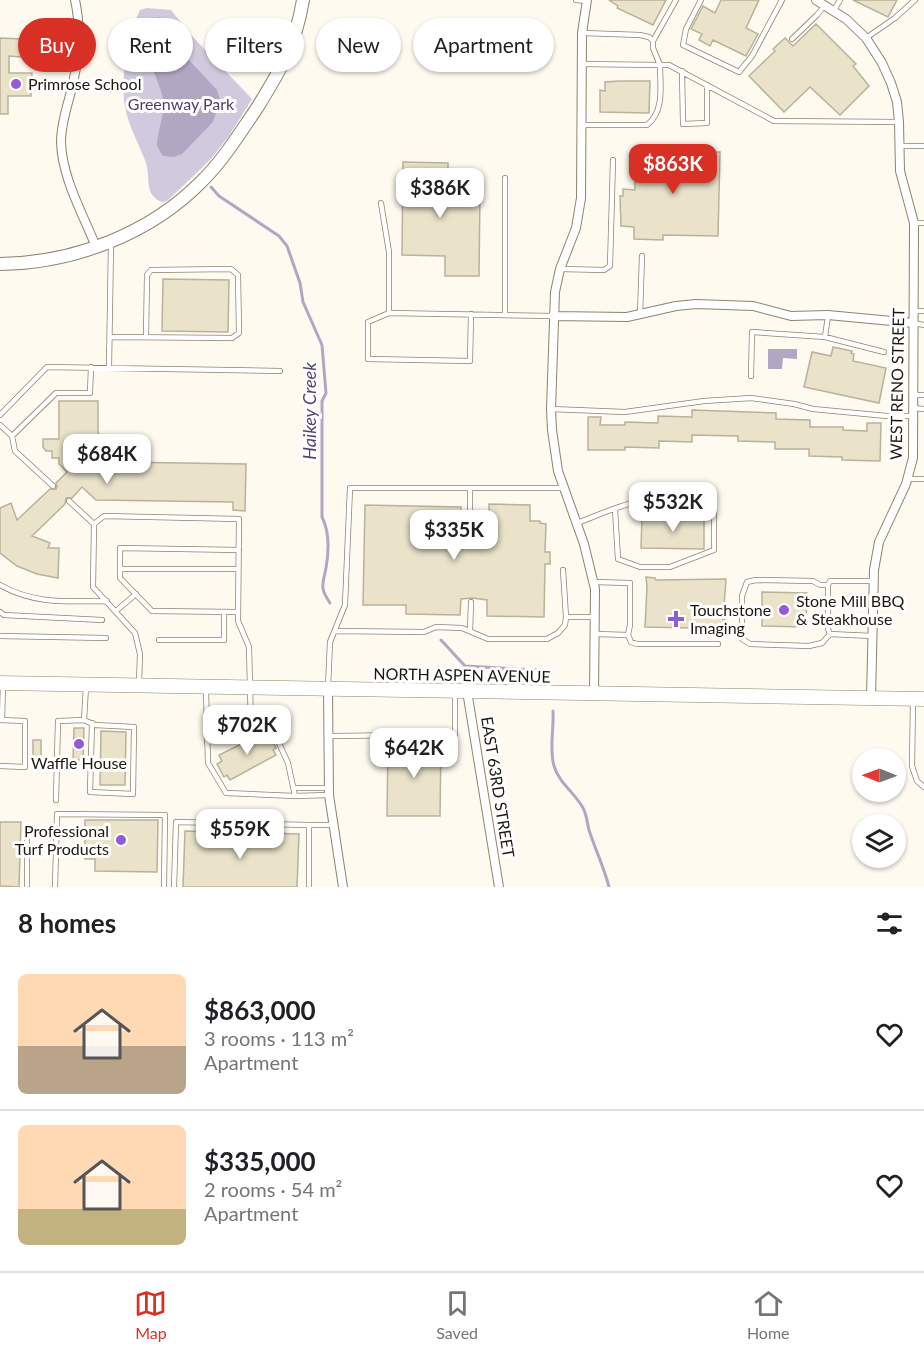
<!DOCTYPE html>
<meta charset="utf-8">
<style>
:root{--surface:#fff;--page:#f6f6f6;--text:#202124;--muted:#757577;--line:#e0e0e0;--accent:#d93025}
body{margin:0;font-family:Lato,sans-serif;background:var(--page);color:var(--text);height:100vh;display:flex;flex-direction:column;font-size:22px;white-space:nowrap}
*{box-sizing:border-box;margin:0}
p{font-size:20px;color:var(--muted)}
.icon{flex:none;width:33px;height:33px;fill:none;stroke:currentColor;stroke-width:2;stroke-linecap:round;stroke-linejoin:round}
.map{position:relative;height:887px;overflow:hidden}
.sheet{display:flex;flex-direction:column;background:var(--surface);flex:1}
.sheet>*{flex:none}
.guide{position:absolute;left:18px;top:18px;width:600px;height:54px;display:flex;gap:12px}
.needle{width:39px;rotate:271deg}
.fabs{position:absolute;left:852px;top:748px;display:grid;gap:12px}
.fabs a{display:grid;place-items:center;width:54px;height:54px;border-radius:50%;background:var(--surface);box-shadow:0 2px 4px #0004;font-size:30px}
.price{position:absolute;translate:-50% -51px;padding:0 14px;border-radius:12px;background:#fff;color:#222;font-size:20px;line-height:39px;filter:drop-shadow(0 2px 3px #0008)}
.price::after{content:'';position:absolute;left:50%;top:36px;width:18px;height:14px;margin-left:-9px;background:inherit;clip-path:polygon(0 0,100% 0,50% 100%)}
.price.current{background:var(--accent);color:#fff}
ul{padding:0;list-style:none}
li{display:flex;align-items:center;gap:18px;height:150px;padding:0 18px}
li+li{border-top:2px solid var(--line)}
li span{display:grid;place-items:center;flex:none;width:168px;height:120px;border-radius:9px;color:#555}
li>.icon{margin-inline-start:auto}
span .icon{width:72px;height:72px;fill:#fffc;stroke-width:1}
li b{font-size:26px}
h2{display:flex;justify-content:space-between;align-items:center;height:72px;padding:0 18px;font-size:26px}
.chip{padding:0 21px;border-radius:27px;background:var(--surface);box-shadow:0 2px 4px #0004;font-size:21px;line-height:54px}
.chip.current{background:var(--accent);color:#fff}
.tab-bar{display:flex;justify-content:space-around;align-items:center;height:84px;border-top:2px solid var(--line);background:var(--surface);font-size:16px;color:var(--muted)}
.tab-bar a{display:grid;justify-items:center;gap:3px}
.tab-bar .current{color:var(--accent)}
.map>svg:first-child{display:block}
.green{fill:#d1cadf}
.water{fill:#b1a7c3}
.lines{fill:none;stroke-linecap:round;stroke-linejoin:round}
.stream{stroke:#b1a7c3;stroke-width:3}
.building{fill:#eae2c9;stroke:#b9b199;stroke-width:1.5}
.lane-casing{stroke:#8b846d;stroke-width:6}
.street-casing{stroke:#8b846d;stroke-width:10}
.secondary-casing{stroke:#8b846d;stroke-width:14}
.primary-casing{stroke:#8b846d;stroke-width:15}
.lane{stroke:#fff;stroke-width:4.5}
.street{stroke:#fff;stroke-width:8}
.secondary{stroke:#fff;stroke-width:12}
.primary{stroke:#fff;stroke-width:14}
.poi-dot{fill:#935cd4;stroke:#fff;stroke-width:2}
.labels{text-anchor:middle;stroke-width:6;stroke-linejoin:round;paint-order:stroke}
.poi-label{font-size:16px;fill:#1b180f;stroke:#fff;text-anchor:start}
.park-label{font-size:16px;fill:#4f3e67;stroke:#fff}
.street-label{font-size:16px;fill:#1b180f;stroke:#fff}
.water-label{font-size:18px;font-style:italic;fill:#55446e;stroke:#fff}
</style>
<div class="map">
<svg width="924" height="887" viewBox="0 0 924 887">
<rect width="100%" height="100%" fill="#fefaf0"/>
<path class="green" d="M147 8 171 10 191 35 252 99 229 136 210 160 167 201 162 202C143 194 151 178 146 163 139 143 128 126 125 106 120 79 128 34 140 10Z"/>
<path class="water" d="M159 17 168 23 176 46 217 90 220 100 213 122 182 154 174 157 163 156 157 146C157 131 165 116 163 99 160 79 128 29 159 17Z
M768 349H797V359L783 358 782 369H768Z"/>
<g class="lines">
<path class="stream" d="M211 187 219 196 279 236 287 246 300 283 303 302 322 345 326 393 322 401V517C329 531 329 551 326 568 323 584 319 587 330 603
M441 640 465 666 537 670 547 673
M553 711C554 730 549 749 554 766 559 783 575 793 583 808 587 815 587 823 589 830 595 849 604 867 609 887"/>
</g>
<path class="building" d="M609 0H666L653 25 617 8 618 6Z
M721 0H759L746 28 758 34 746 56 713 40 710 46 699 40 702 34 691 29 703 6 715 13Z
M853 0H897L888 17Z
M816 24 856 64 853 66 869 86 840 115 810 87 784 112 749 76 775 51 773 49 785 38 793 46Z
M0 38 22 39 21 57 9 56V73H32L31 96H8V114H0Z
M619 81H650L649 113 600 112V90L605 91V82Z
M635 151 720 152 718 236 663 235V240L634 239V227L621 226 620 196H623V189L635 190Z
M403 162 448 163V193H480L479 276H445V256L402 255Z
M163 279 229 280 228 332 162 331Z
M833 347 852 351 851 353 854 354 853 361 886 368 879 403 804 387 812 352 831 356Z
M59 401H98V433L121 457V462L246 464 245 511 233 510V502L96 500 82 487 72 498H66L65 504 32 536 50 543 48 548H59L58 578 37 574 17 566 0 553V508L11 503 17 520 50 489H56L57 486 56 483 67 472 59 464V458H52V451H46L43 447V439H59Z
M692 410 776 413V419L810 420V427H843V430L867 431V423H881L880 461 842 460V457L809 456V449H775V442L738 441V436L692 435V442L659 441V448L625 447V450H588V417H601L600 425H625V422L658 423V416L692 417Z
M489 504 530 505V521H540V523L546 524 545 552H550V564H545L544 617 487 616V600L472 598 461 599 460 615 406 614V605H363L365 505 461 507 460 547H482V517L489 518Z
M642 516 704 517V549L641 548Z
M646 577 655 578 656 580 726 579 723 620H725V629H716L715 627 692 626V628L645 627 647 587Z
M762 592 807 593 806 627 762 626Z
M74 728H84L83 760H73Z
M101 731 126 732 125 785H100Z
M264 733 266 736 269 734 276 748 273 750 276 755 230 780 227 775 224 777 217 764 222 761 219 755Z
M33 740H41V760H33Z
M388 742 441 743 440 816H387Z
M85 820H158L157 872 95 871V859H85Z
M0 822H21L19 887 0 886Z
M185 831 299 834 297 887H183Z"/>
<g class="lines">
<defs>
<path id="lane" d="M576 0 587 1
M676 0 653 41V48L660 65H669L774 121 899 122
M701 0 686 29 683 45 739 72 752 56 782 0
M834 10 840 0
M583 33 640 35 649 37 653 41
M866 38 895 18 915 0
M792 39 817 15 825 5
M581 64 660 65C660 85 665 111 647 125H581
M682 71 683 124 707 123V85
M899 146H924
M505 178V315
M381 203 389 252V313L553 316
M914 223H924
M560 269 604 270 610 266 613 160
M913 311H924
M389 313 368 322V359L470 361 471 314
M640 315 642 256
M913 323 924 325
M110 337 232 338 239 333 238 275 231 269 151 270 147 275 146 337
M825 337 828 316
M109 367 111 244
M751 376 752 332 825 337 884 352
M912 395H924
M912 408 924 409
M551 409 625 412 704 401 751 398 794 404 813 409 887 416H912
M0 415 47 367 280 371
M0 425 12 436 15 451 53 486
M12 436 56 393H90L91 367
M907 479H924
M69 501 94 524 93 587 135 633 140 654 139 683
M577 523C607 512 640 495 673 499 687 501 701 507 714 510V550L670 567H640L618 559 615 509
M94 524 104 516 239 519 238 621 249 647 251 727
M470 541V488
M120 569H238
M563 570 566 617H595
M594 582 630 583V625L628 635 631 642 637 644H718
M0 585C36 605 68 601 107 601
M828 585H820L813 581 756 580 747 582 742 596V639L750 644 809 646 822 643 830 634
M116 611 136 594
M0 612 4 615 102 620
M238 612 152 611 120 578V548L239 550
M335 631 424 632 436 627 462 628 488 639H547L558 633 565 625 566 617
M470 631 471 602
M596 634 628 635
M0 636 106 638
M872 636 830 634 828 629V585L830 581H874
M159 640H224V612
M328 687 330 642 345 605 350 488H565
M206 690 208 763 226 793 295 796 329 795
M913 701 912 766 917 781 924 787
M0 720 25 721V767L0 766
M2 720 3 684
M84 720 95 725 134 727 133 794 90 792 92 723
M327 736C370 736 412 734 455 735V691
M207 743 233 730 267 727 273 730 288 763 295 796
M294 788H328
M56 800 58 721 84 720 86 687
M309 825H333
M27 887V830
M55 887 57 814 165 815 164 887
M174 887 176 822 309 825V887"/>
<path id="street" d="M75 0C81 27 79 56 73 83 69 102 61 121 61 142 62 178 83 214 96 247
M587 0 582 33 581 198 576 228 560 269 555 292 551 409 552 430 558 471 584 544 595 589 594 694
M816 0 846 19 866 38 882 63 891 83 897 102 899 122 900 171 914 223 913 458 906 484 879 542 874 570 871 698
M553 316 627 317 676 306 696 304 753 306 791 316 828 315 913 323
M328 689 329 795 343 887
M467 691 499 887"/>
<path id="secondary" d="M0 264C74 263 150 234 202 181 224 159 240 133 257 108 281 69 295 47 303 0"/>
<path id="primary" d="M0 683 924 699"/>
</defs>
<use href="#lane" class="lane-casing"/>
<use href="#street" class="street-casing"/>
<use href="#secondary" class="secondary-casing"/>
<use href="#primary" class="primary-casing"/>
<use href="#lane" class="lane"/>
<use href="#street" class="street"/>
<use href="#secondary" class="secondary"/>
<use href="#primary" class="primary"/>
</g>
<g class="poi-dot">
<circle cx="16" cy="84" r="6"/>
<circle cx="784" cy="610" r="6"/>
<path d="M673 610h6v6h6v6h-6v6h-6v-6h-6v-6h6z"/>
<circle cx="79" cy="744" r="6"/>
<circle cx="121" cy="840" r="6"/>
</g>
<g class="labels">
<g class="poi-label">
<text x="28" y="90">Primrose School</text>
<text x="796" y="607">Stone Mill BBQ<tspan x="796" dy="18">&amp; Steakhouse</tspan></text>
<text x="690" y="616">Touchstone<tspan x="690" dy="18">Imaging</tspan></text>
<text x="79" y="769" text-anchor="middle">Waffle House</text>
<text x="109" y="837" text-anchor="end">Professional<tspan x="109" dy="18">Turf Products</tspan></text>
</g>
<g class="park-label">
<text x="181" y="110">Greenway Park</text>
</g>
<g class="street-label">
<text transform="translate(897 384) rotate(-89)" y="6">WEST RENO STREET</text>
<text transform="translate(462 675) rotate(1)" y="6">NORTH ASPEN AVENUE</text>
<text transform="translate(498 787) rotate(81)" y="6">EAST 63RD STREET</text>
</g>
<g class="water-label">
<text transform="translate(310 411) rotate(-90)" y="6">Haikey Creek</text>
</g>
</g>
</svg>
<div class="fabs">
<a><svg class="needle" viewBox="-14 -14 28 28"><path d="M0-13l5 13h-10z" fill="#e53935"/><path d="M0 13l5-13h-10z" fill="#757577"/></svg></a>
<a><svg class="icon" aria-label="layers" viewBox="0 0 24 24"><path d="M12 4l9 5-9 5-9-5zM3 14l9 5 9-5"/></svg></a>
</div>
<b class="price current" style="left:673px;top:195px">$863K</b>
<b class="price" style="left:440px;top:219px">$386K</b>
<b class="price" style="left:107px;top:485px">$684K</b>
<b class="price" style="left:673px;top:533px">$532K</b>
<b class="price" style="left:454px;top:561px">$335K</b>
<b class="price" style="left:247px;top:756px">$702K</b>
<b class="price" style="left:414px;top:779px">$642K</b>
<b class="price" style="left:240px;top:860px">$559K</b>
<div class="guide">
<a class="chip current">Buy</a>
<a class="chip">Rent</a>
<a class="chip">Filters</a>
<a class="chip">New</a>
<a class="chip">Apartment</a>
</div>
</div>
<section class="sheet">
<h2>8 homes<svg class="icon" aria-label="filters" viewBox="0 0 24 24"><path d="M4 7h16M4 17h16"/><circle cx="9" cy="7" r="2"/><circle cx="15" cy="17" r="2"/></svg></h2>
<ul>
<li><span style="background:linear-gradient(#ffd9b3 60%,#b9a48a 0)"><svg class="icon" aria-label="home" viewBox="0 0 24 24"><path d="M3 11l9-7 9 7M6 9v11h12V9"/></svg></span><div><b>$863,000</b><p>3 rooms · 113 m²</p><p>Apartment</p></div><svg class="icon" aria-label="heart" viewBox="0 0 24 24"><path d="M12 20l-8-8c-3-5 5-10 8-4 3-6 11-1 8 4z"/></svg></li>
<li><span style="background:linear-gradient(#ffd9b3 70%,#c2b280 0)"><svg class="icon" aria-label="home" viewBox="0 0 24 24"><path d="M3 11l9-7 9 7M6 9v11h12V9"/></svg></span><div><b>$335,000</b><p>2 rooms · 54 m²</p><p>Apartment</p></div><svg class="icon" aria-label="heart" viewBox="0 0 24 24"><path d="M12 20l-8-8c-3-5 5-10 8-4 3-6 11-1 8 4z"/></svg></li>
</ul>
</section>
<nav class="tab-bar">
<a class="current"><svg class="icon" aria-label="map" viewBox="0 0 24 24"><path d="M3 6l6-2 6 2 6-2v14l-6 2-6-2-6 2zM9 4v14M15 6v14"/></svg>Map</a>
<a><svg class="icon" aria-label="saved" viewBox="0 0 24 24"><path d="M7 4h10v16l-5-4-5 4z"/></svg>Saved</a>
<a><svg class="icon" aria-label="home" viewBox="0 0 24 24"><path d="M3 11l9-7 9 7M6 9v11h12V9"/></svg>Home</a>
</nav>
